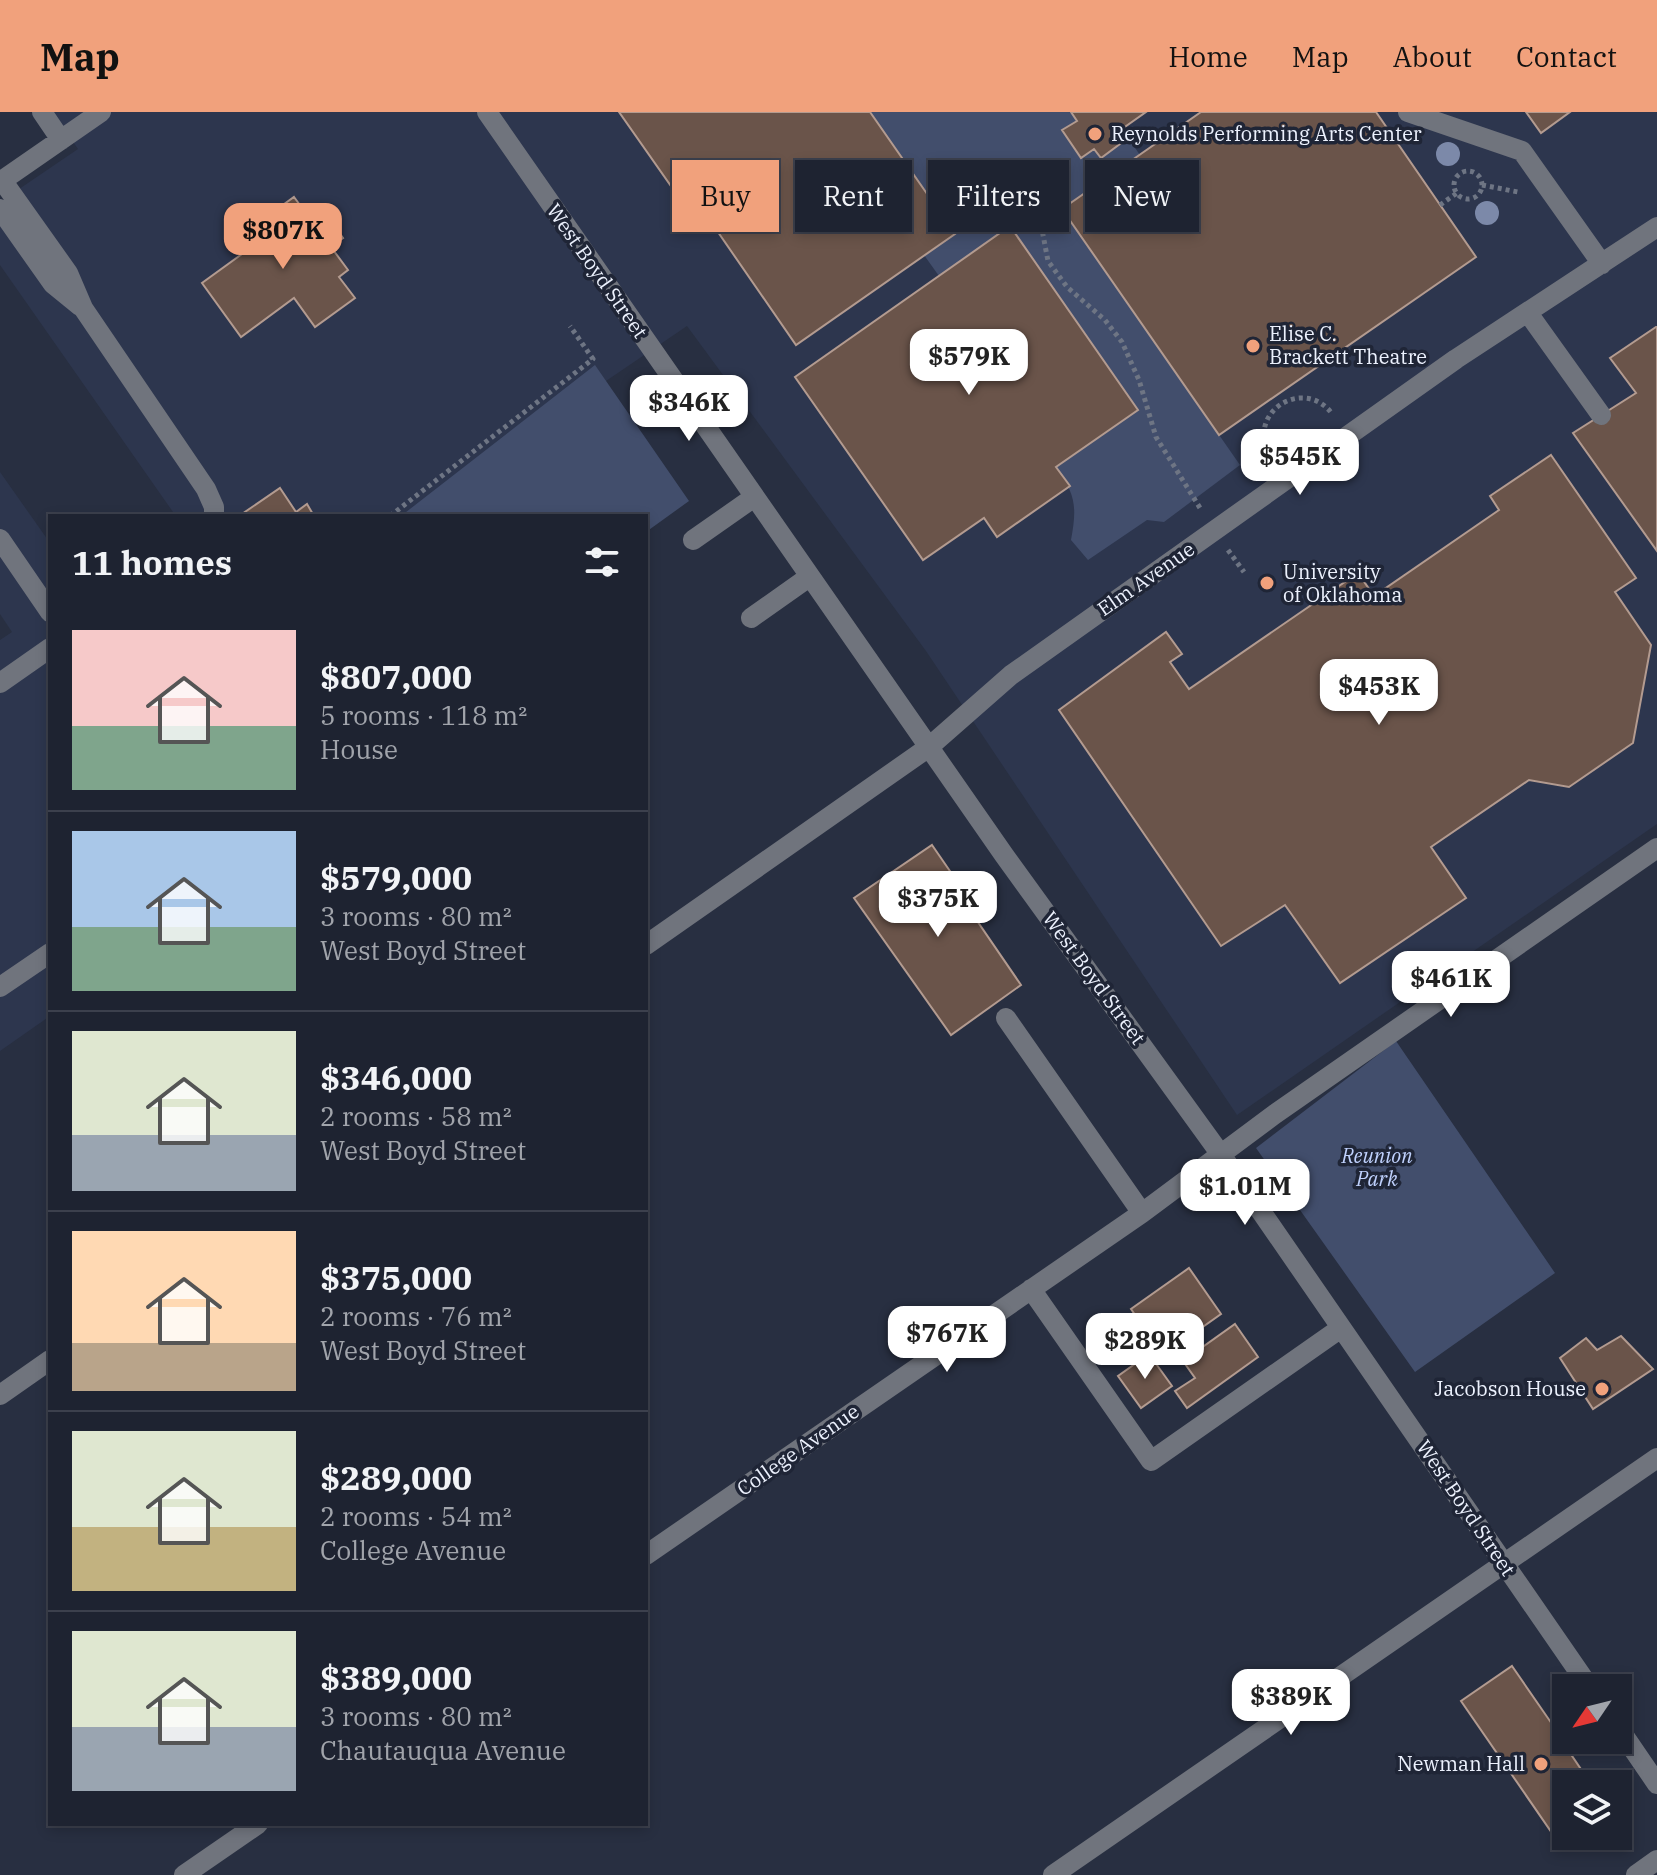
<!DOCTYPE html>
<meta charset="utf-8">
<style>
:root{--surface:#1e2331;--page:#2b2f3d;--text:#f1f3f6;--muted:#a1a4ab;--line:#3c404d;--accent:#f1a17c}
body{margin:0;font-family:"IBM Plex Serif",serif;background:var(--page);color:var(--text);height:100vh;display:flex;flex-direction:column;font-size:30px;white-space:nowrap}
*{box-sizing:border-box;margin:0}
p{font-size:26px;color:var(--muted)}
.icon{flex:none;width:44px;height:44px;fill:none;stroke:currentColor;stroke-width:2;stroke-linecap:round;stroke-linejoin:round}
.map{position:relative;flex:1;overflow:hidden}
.drawer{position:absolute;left:48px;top:402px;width:600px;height:1312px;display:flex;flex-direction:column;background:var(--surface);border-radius:0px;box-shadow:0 4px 12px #0003,0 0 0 2px var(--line)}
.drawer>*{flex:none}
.hud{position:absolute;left:672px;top:48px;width:760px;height:72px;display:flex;gap:16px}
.needle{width:52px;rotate:235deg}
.tools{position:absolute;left:1552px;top:1562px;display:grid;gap:16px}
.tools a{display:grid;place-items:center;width:80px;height:80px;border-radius:0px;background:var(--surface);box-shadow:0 4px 12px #0003,0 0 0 2px var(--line);font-size:40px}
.price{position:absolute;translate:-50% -68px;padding:0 18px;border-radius:16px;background:#fff;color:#222;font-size:26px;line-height:52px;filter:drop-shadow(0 2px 4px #0008)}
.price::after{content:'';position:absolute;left:50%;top:48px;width:24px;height:18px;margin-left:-12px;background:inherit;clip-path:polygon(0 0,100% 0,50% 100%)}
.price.active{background:var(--accent);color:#111}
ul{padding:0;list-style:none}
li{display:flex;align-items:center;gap:24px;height:200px;padding:0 24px}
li+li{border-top:2px solid var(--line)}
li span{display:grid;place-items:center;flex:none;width:224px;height:160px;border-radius:0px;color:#555}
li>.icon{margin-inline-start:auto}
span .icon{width:96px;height:96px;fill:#fffc;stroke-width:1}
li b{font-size:34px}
h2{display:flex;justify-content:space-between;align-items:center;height:96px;padding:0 24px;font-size:34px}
.chip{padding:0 28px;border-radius:0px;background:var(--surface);box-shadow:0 4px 12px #0003,0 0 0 2px var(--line);font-size:28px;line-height:72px}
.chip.active{background:var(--accent);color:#111}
header{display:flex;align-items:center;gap:48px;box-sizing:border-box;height:112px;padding:0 40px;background:var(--accent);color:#111}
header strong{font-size:38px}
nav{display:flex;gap:44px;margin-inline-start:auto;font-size:28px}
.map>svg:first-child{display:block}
.built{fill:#2d364e}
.green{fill:#424e6c}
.building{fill:#6a544a;stroke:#b39b90;stroke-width:2}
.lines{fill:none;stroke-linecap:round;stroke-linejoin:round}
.path{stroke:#6e7584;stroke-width:5;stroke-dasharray:4 4;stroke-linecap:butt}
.minor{stroke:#70747d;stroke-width:20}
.tree{fill:#7c89a9}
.poi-dot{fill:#f1a17c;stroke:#1f2536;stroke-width:3}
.labels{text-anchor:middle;stroke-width:7;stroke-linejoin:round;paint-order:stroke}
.poi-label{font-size:20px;fill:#ecf1fd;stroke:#1f2536;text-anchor:start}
.street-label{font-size:20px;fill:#ecf1fd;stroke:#1f2536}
.park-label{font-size:20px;font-style:italic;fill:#c0d2fe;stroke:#1f2536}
</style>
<header>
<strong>Map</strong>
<nav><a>Home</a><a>Map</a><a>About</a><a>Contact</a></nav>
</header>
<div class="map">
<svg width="1657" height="1763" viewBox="0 0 1657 1763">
<rect width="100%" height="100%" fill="#282f41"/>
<path class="built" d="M52 0H1657V712L1237 1003 926 539 687 214 407 404H169L173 400 0 153V90L78 37Z
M0 360 50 431V904L0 939V528L12 520 0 502Z"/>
<path class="green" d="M870 0H1071L1077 9 1062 19 1081 46 1094 37 1101 45 1128 26 1140 43 1062 97 1240 353 1164 410 1147 408 1088 448 1071 428C1077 395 1076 383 1056 355L1138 297 1010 115 939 164 924 143Z
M595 253 689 389 646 420V404H401Z
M1396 929 1555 1161 1415 1260 1256 1036Z"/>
<path class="building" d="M619 0H870L955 122 796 233 702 97 692 104Z
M1071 0H1146L1122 17 1128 26 1101 46 1094 37 1081 46 1062 18 1077 9Z
M1201 0H1376L1476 145 1219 323 1062 97Z
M1526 0H1570L1541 21Z
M294 85 311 108 324 99 343 126 331 135 348 158 339 165 355 186 315 215 294 186 241 225 202 171 253 134 243 122Z
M1010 114 1138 298 1056 355 1070 374 997 425 984 406 923 448 795 265Z
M1656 215H1657V439L1573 321 1636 281 1610 246Z
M1551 343 1636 466 1615 480 1651 533 1633 631 1569 675 1529 668 1431 735 1466 786 1340 871 1285 793 1221 834 1059 598 1166 520 1182 542 1170 550 1189 577 1358 461 1374 484 1499 398 1490 384Z
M280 376 296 400 307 392 314 404H239Z
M932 733 974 794 969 797 1021 873 951 923 854 786Z
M1189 1156 1221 1202 1163 1243 1131 1197Z
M1235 1212 1258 1245 1187 1296 1175 1279 1195 1266 1183 1249Z
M1621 1224 1653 1257 1593 1297 1560 1246 1586 1226 1597 1238Z
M1149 1242 1172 1274 1141 1296 1118 1264Z
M1512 1554 1552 1612 1566 1603V1628H1571L1564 1632 1591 1672H1566V1711L1552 1721 1461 1589Z"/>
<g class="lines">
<path class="path" d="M1454 73a14 14 0 1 1 28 0a14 14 0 1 1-28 0Z
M1482 73 1518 80
M1035 81 1048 149 1067 175 1105 208 1122 230 1139 268 1156 325 1200 396
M1440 93 1457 81
M1271 346C1243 300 1305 263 1333 303
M390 404 593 247 570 214
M1228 438 1244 460"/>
<path class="minor" d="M42 0 61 28
M487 0 1004 743 1240 1069 1590 1576
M1408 0 1522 39 1602 152
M2 68 68 161 83 196 206 377 214 395V404
M0 70 101 0
M0 97 53 172 80 194
M1528 201 1601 303
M0 427 50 500
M693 428 753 386
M751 506 809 465
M0 571 50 536
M646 833 929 635 1011 563 1456 247 1657 115
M0 875 50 841
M1006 906 1142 1101
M1031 1177 1151 1349 1341 1216
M0 1283 50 1248
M646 1443 1142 1101 1275 1002 1657 736
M1618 1615 1657 1672
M184 1763 258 1712
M1053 1763 1657 1346
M1636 1763 1657 1748"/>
</g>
<g class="tree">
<circle cx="1448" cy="42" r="12"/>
<circle cx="1487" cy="101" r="12"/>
</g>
<g class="poi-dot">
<circle cx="1095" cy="22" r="8"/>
<circle cx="1253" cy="234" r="8"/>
<circle cx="1267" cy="471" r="8"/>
<circle cx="1602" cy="1277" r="8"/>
<circle cx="1541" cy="1652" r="8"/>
</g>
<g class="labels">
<g class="poi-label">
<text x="1111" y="29">Reynolds Performing Arts Center</text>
<text x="1269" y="229">Elise C.<tspan x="1269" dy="23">Brackett Theatre</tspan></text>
<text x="1283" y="467">University<tspan x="1283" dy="23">of Oklahoma</tspan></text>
<text x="1586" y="1284" text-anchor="end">Jacobson House</text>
<text x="1525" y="1659" text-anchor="end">Newman Hall</text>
</g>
<g class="street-label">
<text transform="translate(597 159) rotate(55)" y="7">West Boyd Street</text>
<text transform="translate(1146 467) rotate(-35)" y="7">Elm Avenue</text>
<text transform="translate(1094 866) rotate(54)" y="7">West Boyd Street</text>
<text transform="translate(798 1338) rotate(-35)" y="7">College Avenue</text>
<text transform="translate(1466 1396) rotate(56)" y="7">West Boyd Street</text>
</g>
<g class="park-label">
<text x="1377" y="1051">Reunion<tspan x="1377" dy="23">Park</tspan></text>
</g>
</g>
</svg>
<div class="tools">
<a><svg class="needle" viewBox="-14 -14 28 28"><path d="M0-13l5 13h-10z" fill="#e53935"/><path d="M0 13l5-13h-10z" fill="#a1a4ab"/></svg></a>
<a><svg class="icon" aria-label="layers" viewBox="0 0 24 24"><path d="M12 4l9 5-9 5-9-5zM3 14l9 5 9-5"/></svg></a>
</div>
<b class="price active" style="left:283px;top:159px">$807K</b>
<b class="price" style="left:969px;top:285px">$579K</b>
<b class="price" style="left:689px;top:331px">$346K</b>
<b class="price" style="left:1300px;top:385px">$545K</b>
<b class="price" style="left:1379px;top:615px">$453K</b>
<b class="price" style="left:938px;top:827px">$375K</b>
<b class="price" style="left:1451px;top:907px">$461K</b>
<b class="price" style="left:1245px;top:1115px">$1.01M</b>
<b class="price" style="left:947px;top:1262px">$767K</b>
<b class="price" style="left:1145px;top:1269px">$289K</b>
<b class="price" style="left:1291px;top:1625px">$389K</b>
<div class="hud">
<a class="chip active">Buy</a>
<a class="chip">Rent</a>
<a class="chip">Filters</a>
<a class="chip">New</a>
</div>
<section class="drawer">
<h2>11 homes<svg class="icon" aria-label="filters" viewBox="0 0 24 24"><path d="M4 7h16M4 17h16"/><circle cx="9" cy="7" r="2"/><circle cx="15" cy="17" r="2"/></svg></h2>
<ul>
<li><span style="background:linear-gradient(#f6c9c9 60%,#7fa58c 0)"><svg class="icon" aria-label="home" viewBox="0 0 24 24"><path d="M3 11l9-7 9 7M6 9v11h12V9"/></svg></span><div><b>$807,000</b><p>5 rooms · 118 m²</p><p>House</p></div></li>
<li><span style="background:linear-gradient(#a9c7e8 60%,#7fa58c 0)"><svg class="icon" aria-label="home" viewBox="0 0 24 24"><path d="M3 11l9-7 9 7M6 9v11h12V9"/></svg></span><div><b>$579,000</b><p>3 rooms · 80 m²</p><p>West Boyd Street</p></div></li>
<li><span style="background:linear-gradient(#dfe7d0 65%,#9aa5b1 0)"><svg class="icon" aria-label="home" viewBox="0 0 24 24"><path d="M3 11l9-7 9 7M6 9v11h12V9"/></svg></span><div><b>$346,000</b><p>2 rooms · 58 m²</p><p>West Boyd Street</p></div></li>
<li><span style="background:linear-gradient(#ffd9b3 70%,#b9a48a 0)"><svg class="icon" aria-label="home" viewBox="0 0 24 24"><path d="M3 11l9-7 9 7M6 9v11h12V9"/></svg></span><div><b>$375,000</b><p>2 rooms · 76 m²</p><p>West Boyd Street</p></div></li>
<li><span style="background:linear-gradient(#dfe7d0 60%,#c2b280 0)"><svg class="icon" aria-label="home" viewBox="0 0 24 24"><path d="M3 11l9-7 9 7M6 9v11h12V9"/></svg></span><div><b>$289,000</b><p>2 rooms · 54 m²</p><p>College Avenue</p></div></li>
<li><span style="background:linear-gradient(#dfe7d0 60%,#9aa5b1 0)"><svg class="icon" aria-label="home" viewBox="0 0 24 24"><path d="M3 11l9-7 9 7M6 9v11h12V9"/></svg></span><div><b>$389,000</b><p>3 rooms · 80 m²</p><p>Chautauqua Avenue</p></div></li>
</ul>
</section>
</div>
